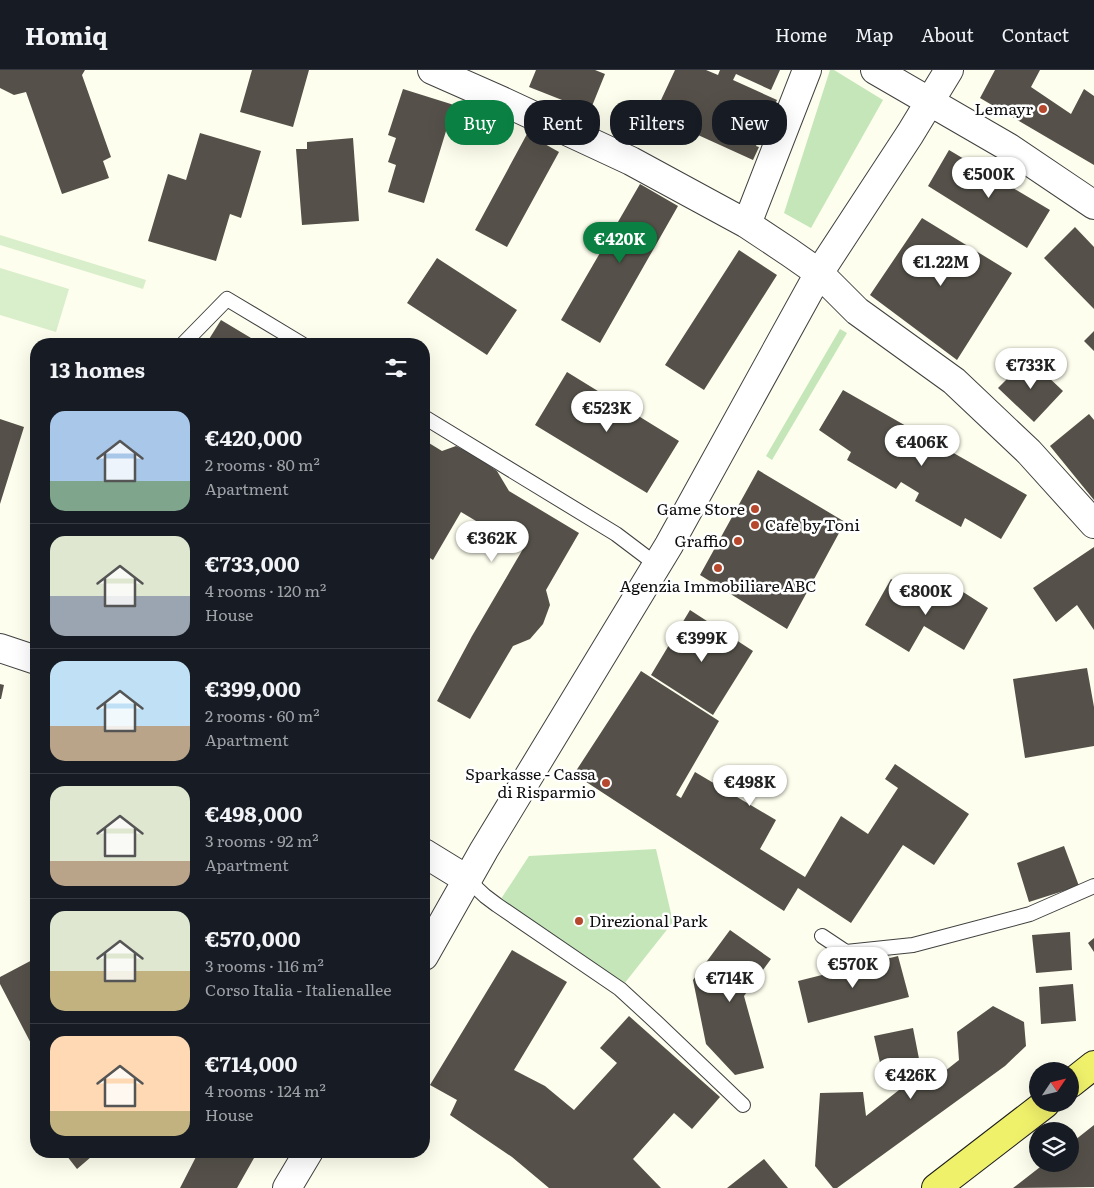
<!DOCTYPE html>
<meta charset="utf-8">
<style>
:root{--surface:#171b24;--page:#242831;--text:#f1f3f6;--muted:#9ea1a6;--line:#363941;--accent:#0b8043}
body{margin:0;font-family:Literata,serif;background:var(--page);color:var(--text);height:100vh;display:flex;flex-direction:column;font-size:19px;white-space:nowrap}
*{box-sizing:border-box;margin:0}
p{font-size:16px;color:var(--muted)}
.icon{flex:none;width:28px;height:28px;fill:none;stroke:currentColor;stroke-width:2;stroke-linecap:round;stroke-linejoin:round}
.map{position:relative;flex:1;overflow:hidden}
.side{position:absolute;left:30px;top:268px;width:400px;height:820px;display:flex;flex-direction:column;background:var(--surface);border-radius:20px;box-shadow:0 5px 20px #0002}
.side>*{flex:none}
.hud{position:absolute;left:445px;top:30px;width:475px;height:45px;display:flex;gap:10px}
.needle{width:32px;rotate:55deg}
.tools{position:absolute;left:1029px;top:992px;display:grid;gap:10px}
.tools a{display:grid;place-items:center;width:50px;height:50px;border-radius:50%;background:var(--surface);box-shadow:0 5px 20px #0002;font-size:25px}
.price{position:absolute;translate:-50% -42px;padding:0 11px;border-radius:18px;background:#fff;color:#222;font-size:16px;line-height:32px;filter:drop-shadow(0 1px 2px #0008)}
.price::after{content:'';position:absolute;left:50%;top:30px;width:15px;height:11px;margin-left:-8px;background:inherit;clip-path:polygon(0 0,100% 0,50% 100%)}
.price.on{background:var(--accent);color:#fff}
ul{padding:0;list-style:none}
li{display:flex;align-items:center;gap:15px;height:125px;padding:0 20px}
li+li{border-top:1px solid var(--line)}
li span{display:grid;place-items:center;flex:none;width:140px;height:100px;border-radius:15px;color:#555}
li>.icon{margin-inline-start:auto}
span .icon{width:60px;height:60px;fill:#fffc;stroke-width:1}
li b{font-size:21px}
h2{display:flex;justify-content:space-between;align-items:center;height:60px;padding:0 20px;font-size:21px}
.tag{padding:0 18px;border-radius:20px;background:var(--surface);box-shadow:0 5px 20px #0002;font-size:18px;line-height:45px}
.tag.on{background:var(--accent);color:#fff}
header{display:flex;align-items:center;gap:30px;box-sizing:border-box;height:70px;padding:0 25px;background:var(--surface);border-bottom:1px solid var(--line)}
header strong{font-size:24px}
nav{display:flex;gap:28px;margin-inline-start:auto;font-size:18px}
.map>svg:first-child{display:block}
.green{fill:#c5e6b9}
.pitch{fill:#d9eeca}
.building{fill:#55514a}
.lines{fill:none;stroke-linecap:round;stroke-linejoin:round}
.service-casing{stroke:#404040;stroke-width:16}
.minor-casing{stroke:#404040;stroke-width:30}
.primary-casing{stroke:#1e1e1e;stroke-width:30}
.service{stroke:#fff;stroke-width:14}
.minor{stroke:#fff;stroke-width:28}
.primary{stroke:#f0f16b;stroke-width:28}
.poi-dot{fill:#b5482d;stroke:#fff;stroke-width:2}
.labels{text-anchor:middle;stroke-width:5;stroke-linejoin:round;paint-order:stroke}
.poi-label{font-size:16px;fill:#0d0d0d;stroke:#fff;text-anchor:end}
</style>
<header>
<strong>Homiq</strong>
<nav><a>Home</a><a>Map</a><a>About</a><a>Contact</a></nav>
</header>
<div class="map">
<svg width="1094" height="1118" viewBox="0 0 1094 1118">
<rect width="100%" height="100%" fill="#fdfeed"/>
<path class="green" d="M830 0H834L883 30 811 158 784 143Z
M840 259 847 263 772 390 766 386Z
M656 779 673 852 620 919 497 835 529 786Z"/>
<path class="pitch" d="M0 165 146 210 143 219 0 175Z
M0 198 69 219 56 262 0 245Z"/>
<path class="building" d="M0 0H85L82 5 111 87 103 91 109 108 62 124 26 22 14 25 0 18Z
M252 0H309L293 57 240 42Z
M536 0H595L605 4 590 41 529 17Z
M675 0H706L718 5 720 0H780L771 20 736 4 733 10 777 30 756 76 759 77 753 90 654 45Z
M995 0H1040L1031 17 1071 44 1084 19 1094 26V95L980 28Z
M403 19 454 35 424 133 388 122 396 95 388 92 396 68 388 65Z
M200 63 261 81 241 148 230 144 216 191 148 171 168 104 186 110Z
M527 64 559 82 507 177 475 160Z
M353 68 359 151 302 155 296 79H307V72Z
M949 80 1050 140 1027 178 928 116Z
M640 114 678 136 600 273 561 250Z
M922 148 1012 203 957 290 870 225Z
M1075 157 1094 177V239L1044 188Z
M739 180 777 205 704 320 665 295Z
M437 188 517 240 487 285 407 233Z
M221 250 261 274H206Z
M1094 261V281L1084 271Z
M1028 288 1063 321 1034 352 998 318Z
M567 302 679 371 647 423 535 355Z
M843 320 1027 425 1001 469 965 448 961 457 915 431 919 423 901 412 896 419 847 390 851 382 819 360Z
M1089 344 1094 350V430L1050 376Z
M0 349 24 357 0 434Z
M424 370 442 381 456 376 476 386 497 401 509 421 579 463 546 520 550 535 543 554 530 569 513 576 470 649 437 631 472 566 523 479 461 442 433 490 424 484Z
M758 400 845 452 787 559 700 505Z
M1094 477V560L1077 535 1056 552 1033 518Z
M891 509 935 534 946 511 988 538 964 580 924 556 909 582 865 555Z
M690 540 753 581 713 645 651 605Z
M1087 598 1094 637V676L1025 688 1013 609Z
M641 601 719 651 676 725 681 728 695 702 776 750 760 779 805 807 841 746 868 764 898 718 885 709 895 694 969 744 934 795 903 775 851 853 798 818 784 841 574 704Z
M0 614 4 615 1 629H0Z
M1064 776 1079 816 1029 832 1017 793Z
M730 860 771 889 744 926 764 998 735 1005 706 974 693 910Z
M1070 862 1072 900 1036 903 1032 865Z
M1094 868V882L1088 873Z
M512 880 567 912 514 1000 545 1016 574 1040 617 993 600 978 629 946 720 1027 692 1059 674 1043 633 1089 661 1118H549L512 1087 450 1045 457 1030 430 1015Z
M898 886 909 927 808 953 798 911Z
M36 888V983L0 914V907Z
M1073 914 1076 951 1041 954 1039 917Z
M993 936 1024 952 1026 976 1005 996 837 1118H833L815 1096 820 1023 863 1022 866 1046 899 1020 926 1016 959 990 957 962Z
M913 958 921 999 883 1006 874 966Z
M1094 1055V1117L1013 1118 1044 1094H1070V1074Z
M63 1081H98L77 1099Z
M199 1081H258L237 1118H180Z
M764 1089 788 1118H727Z"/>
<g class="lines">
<defs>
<path id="service" d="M183 274 227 229 302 274
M424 347 616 464 657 495
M468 810 485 826 497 835 620 919 657 953 743 1035
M822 866 846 882 913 875 1030 844 1094 816"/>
<path id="minor" d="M432 0 500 30 631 91 747 154 789 182 819 203 857 241 954 311 1029 382 1094 454
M875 0 1008 77 1094 135
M747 154 807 0
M0 578 36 590
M424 783 468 810
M424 886 484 780 669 475 819 203 910 64 949 0
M287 1118 309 1081"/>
<path id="primary" d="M1070 1014 1094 995
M936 1118 1045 1034"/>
</defs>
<use href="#service" class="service-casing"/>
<use href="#minor" class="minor-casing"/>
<use href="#primary" class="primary-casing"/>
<use href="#service" class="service"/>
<use href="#minor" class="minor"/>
<use href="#primary" class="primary"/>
</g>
<g class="poi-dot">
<circle cx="1043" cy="39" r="5"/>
<circle cx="755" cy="439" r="5"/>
<circle cx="755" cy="455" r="5"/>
<circle cx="738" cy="471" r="5"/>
<circle cx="718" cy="498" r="5"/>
<circle cx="606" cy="713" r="5"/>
<circle cx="579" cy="851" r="5"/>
</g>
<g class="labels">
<g class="poi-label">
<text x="1033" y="45">Lemayr</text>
<text x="745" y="445">Game Store</text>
<text x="765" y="461" text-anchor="start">Cafe by Toni</text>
<text x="728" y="477">Graffio</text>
<text x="718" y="522" text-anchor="middle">Agenzia Immobiliare ABC</text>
<text x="596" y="710">Sparkasse - Cassa<tspan x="596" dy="18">di Risparmio</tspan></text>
<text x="589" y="857" text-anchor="start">Direzional Park</text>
</g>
</g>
</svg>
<div class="tools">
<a><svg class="needle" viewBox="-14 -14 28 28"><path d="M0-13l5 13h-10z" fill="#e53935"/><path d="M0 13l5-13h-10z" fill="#9ea1a6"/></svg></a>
<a><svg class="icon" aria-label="layers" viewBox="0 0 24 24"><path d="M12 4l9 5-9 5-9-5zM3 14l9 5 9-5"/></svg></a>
</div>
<b class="price" style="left:989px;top:129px">€500K</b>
<b class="price on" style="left:620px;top:194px">€420K</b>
<b class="price" style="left:941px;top:217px">€1.22M</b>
<b class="price" style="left:1031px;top:320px">€733K</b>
<b class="price" style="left:607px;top:363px">€523K</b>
<b class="price" style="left:922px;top:397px">€406K</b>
<b class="price" style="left:492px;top:493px">€362K</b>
<b class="price" style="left:926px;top:546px">€800K</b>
<b class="price" style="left:702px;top:593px">€399K</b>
<b class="price" style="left:750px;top:737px">€498K</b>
<b class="price" style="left:853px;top:919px">€570K</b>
<b class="price" style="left:730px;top:933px">€714K</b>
<b class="price" style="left:911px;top:1030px">€426K</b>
<div class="hud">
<a class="tag on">Buy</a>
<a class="tag">Rent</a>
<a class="tag">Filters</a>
<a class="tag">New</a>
</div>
<section class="side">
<h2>13 homes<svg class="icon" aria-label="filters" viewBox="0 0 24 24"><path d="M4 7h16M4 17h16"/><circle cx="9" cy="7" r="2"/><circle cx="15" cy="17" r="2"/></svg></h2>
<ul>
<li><span style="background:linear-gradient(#a9c7e8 70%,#7fa58c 0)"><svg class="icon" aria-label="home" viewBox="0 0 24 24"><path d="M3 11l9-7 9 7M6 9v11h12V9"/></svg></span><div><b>€420,000</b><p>2 rooms · 80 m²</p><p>Apartment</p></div></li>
<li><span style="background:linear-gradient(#dfe7d0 60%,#9aa5b1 0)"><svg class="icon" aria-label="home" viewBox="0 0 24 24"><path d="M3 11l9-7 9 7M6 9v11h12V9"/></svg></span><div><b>€733,000</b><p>4 rooms · 120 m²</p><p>House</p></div></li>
<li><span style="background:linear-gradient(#bfe0f5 65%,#b9a48a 0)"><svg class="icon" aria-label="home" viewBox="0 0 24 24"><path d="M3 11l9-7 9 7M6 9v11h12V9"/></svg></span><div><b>€399,000</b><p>2 rooms · 60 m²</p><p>Apartment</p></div></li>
<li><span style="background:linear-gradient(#dfe7d0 75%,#b9a48a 0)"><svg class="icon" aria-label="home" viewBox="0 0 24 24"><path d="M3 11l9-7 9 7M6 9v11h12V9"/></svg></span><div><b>€498,000</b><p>3 rooms · 92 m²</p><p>Apartment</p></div></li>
<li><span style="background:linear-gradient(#dfe7d0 60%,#c2b280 0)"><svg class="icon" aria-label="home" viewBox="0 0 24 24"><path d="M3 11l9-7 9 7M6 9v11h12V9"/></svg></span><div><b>€570,000</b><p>3 rooms · 116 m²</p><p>Corso Italia - Italienallee</p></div></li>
<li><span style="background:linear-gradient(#ffd9b3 75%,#c2b280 0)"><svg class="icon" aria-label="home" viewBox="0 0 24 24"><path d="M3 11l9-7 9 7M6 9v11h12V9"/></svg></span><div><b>€714,000</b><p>4 rooms · 124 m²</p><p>House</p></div></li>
</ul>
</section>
</div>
